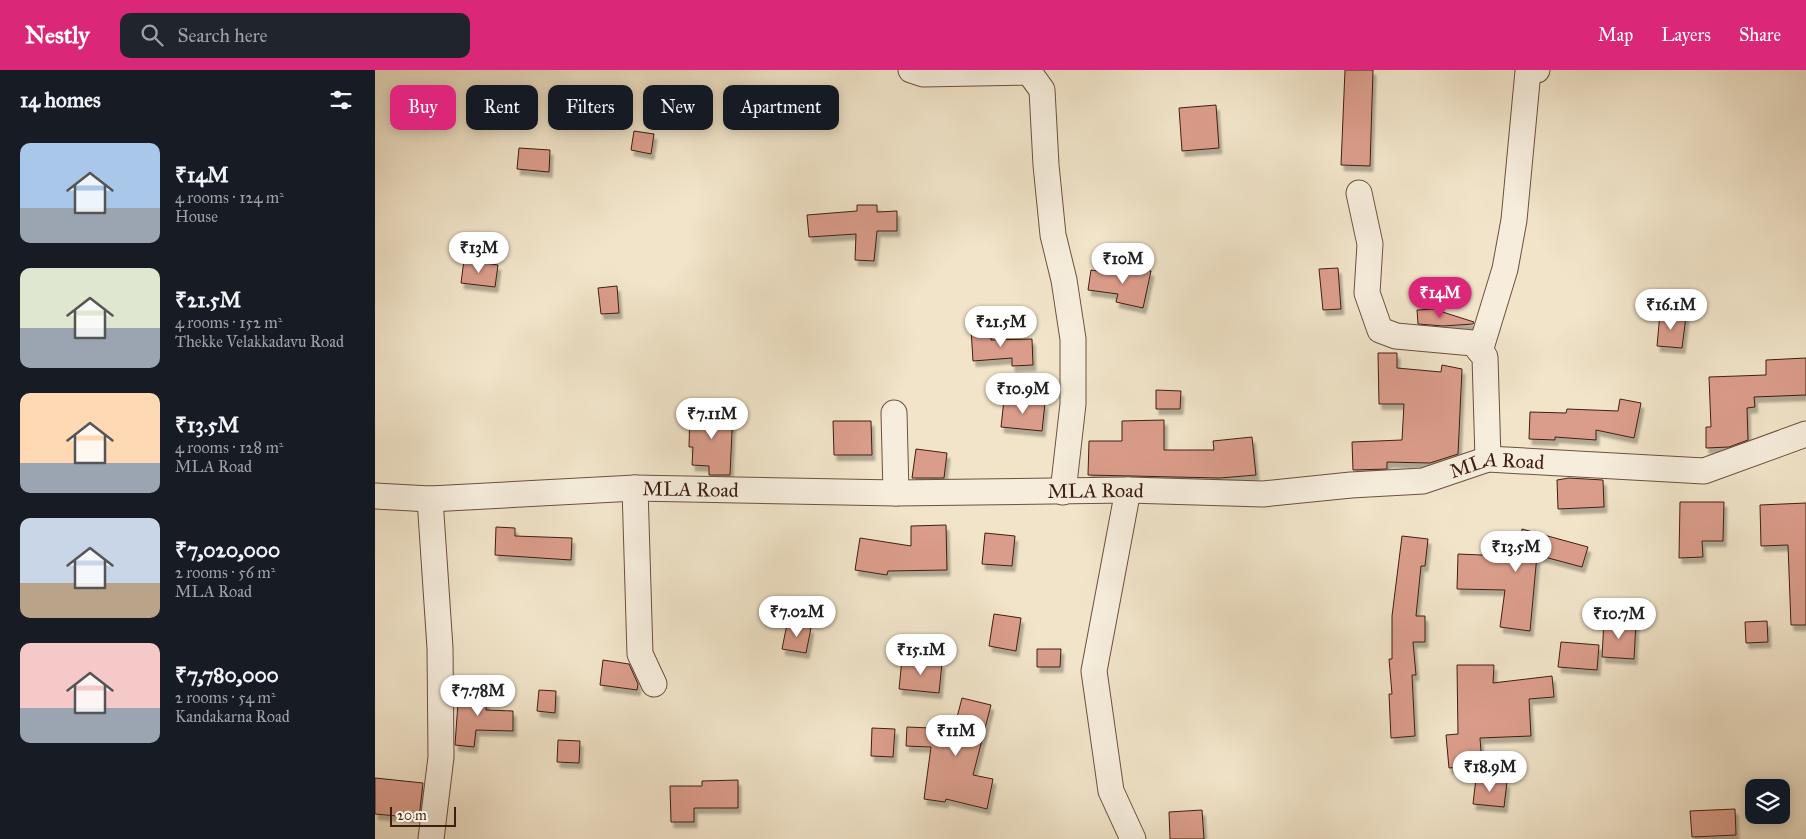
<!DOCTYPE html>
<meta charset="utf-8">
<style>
:root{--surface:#171b24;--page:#20242c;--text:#f1f3f6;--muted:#9ea1a6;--accent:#db2777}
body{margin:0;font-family:"IM FELL Great Primer",serif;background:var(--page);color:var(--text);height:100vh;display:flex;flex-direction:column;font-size:19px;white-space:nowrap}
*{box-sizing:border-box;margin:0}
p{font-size:16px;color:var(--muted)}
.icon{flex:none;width:28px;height:28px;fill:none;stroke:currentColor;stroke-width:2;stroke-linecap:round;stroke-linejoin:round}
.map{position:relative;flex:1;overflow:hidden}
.panel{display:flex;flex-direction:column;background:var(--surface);width:375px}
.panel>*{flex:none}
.hud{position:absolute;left:15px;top:15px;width:475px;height:45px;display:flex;gap:10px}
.buttons{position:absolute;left:1370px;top:709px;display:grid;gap:10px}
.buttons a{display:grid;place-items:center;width:45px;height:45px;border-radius:10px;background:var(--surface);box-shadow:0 2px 12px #0003;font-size:25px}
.scale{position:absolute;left:15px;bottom:12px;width:66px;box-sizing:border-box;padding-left:5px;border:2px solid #3f1e11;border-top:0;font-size:14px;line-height:18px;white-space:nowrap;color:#3f1e11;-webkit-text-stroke:4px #f6eddc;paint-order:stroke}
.price{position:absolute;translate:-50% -42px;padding:0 11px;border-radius:18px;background:#fff;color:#222;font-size:16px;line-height:32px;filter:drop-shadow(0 1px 2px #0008)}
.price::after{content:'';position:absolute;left:50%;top:30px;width:15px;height:11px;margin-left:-8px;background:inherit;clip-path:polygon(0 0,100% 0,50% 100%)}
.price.on{background:var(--accent);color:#fff}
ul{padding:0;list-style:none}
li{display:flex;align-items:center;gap:15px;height:125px;padding:0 20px}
li span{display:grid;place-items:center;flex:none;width:140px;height:100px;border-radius:10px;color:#555}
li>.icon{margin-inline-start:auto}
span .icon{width:60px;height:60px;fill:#fffc;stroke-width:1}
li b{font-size:21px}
h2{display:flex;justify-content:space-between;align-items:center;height:60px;padding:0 20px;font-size:21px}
.pill{padding:0 18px;border-radius:10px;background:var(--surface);box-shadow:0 2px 12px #0003;font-size:18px;line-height:45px}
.pill.on{background:var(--accent);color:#fff}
header{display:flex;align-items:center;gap:30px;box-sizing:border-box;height:70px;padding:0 25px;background:var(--accent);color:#fff}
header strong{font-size:24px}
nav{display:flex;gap:28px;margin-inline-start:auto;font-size:18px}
.search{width:350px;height:45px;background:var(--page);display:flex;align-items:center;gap:12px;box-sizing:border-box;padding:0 18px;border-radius:10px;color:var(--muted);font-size:19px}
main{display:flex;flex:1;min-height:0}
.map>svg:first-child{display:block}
.building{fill:#db9d8b;stroke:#3f1e11;filter:url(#shadow)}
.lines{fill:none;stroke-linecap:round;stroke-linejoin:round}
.minor-casing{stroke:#6c503f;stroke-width:27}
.minor{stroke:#f6eddc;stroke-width:25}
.labels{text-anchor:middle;stroke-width:4.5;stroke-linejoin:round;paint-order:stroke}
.street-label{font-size:20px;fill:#3f1e11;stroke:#f6eddc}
</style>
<header>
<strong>Nestly</strong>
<div class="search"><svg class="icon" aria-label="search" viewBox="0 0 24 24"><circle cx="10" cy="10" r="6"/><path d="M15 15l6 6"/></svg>Search here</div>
<nav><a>Map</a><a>Layers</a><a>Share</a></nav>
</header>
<main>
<section class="panel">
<h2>14 homes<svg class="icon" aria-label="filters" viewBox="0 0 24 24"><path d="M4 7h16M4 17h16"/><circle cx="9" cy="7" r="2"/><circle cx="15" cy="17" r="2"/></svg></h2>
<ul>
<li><span style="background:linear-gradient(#a9c7e8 65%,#9aa5b1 0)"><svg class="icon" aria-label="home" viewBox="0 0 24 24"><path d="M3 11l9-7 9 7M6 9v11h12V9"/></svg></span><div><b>₹14M</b><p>4 rooms · 124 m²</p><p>House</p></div></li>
<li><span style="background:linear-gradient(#dfe7d0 60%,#9aa5b1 0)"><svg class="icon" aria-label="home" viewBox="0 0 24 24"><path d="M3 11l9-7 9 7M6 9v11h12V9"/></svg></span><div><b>₹21.5M</b><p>4 rooms · 152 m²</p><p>Thekke Velakkadavu Road</p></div></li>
<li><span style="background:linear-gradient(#ffd9b3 70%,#9aa5b1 0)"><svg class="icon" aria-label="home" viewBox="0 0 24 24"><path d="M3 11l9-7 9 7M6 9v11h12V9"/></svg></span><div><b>₹13.5M</b><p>4 rooms · 128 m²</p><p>MLA Road</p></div></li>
<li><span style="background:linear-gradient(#c9d6e8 65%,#b9a48a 0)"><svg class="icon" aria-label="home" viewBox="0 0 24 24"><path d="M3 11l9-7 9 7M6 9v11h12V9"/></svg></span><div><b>₹7,020,000</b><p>2 rooms · 56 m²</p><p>MLA Road</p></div></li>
<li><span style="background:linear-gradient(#f6c9c9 65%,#9aa5b1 0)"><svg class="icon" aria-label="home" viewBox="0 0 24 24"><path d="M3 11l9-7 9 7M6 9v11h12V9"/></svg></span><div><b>₹7,780,000</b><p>2 rooms · 54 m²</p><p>Kandakarna Road</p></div></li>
</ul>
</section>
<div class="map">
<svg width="1431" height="769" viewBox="0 0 1431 769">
<defs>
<filter id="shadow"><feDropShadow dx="3" dy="5.5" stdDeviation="1" flood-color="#0004"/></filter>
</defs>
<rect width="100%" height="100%" fill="#f1e4c9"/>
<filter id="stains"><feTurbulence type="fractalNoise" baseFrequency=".004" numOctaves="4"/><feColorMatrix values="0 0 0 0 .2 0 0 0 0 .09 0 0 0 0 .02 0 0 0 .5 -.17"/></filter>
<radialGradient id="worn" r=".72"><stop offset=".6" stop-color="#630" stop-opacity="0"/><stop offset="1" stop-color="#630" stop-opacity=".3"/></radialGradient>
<path class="building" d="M970 0H998L995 96 966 95Z
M841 35 844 78 807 81 804 38Z
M259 61 279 64 276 84 256 80Z
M144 78 175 80 174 102 142 99Z
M482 135H502V142L522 141V161H502L499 191 480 190 481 164 434 167 432 145 482 141Z
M89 190 123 195 120 217 86 213Z
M749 195 776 201 768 238 741 232 743 224 713 220 716 200 747 205Z
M963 198 966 239 948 240 944 199Z
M242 216 244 243 226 244 223 218Z
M1058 239 1099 252 1098 254 1068 256 1043 254 1042 240Z
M1285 243 1311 246 1307 278 1282 276Z
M615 257 616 270 657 269 658 295 637 296V288L598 291 596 259Z
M1003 283H1022V298L1066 302 1067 295 1087 299 1083 384 1055 393 1012 392V399L978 400 977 372 1027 370 1029 334H1004Z
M1431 288V325L1379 327 1380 337 1372 338 1373 370 1354 377 1331 378V357H1336L1334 307 1391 305V290Z
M781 320 806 321 805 339H781Z
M1245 329 1266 333 1259 368 1221 360V370L1180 367V370L1154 369 1155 342 1191 343 1192 339 1243 341Z
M629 330 670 333 667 361 626 357Z
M315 339 358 340 355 405H334V396L317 395 318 377H314Z
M789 350V380H839L838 371 877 367 881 405 845 408 713 405 714 371H747V351Z
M458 351H496L497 385H459Z
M541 379 572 383 569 408H537Z
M1194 408 1228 410 1229 437 1183 439 1182 410Z
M1305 432H1349L1348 471H1327L1328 487 1304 488Z
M1431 433V555H1416L1413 475 1386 476 1385 435Z
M571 455 572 500 513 501 512 505 480 500 485 468 536 476V456Z
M121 457 140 458V466L197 468 196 490 120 485Z
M1147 459 1213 477 1207 497 1162 485 1155 561 1125 557 1130 520 1082 519 1083 484 1130 486V475L1146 476Z
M610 463 640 466 637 496 607 494Z
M1027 466 1053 469 1050 496H1046L1041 546H1050V572H1038L1041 605H1037L1040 666 1016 668 1014 624H1017L1014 589H1017V546Z
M619 544 646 548 641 581 614 576Z
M1229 550 1261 552 1259 589 1227 587Z
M1392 551 1393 572 1371 573 1370 552Z
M412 554 436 558 431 583 407 579Z
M1186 572 1224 575 1222 600 1183 597Z
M662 579H686L685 597H662Z
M527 589 567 593 564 623 524 619Z
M228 590 254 594 263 614 262 620 225 615Z
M1082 595H1119L1118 613 1177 606 1179 627 1154 629 1156 666 1105 668 1107 695 1074 698 1071 665 1083 664Z
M84 618 112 619 111 640 138 641V661L101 660 99 677 80 675Z
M164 620 181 621 180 643 162 641Z
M587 628 616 635 598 705 618 709 612 739 571 729 570 732 549 729 556 677 531 676 532 657 579 659Z
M497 658 520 659 518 687 496 686Z
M183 670 205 671 204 693 182 692Z
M0 708 48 713 44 748 0 744Z
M1101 708 1132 712 1129 737 1098 734Z
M363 710V738H319V752H296L295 716H327V711Z
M1360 739 1361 765 1317 767 1315 741Z
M827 740 829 769H795L794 742Z"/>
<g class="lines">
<defs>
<g id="minor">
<path d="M536 0 548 4 654 2 667 20 671 95 678 165 689 210 698 269V334L688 422"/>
<path d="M984 123 995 174 992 223 1005 260 1021 266 1098 273 1110 287 1113 389"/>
<path d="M1105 281 1130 199 1139 150 1153 1 1162 0"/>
<path d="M519 343 521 423"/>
<path d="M260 418 265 584 279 614"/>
<path d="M753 420 719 601 736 721 758 769"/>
<path id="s1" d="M0 426 55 429 260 418 521 423 753 420 888 424 976 415 1048 411 1113 389 1329 401 1431 364"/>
<path d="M55 429 65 578 66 687 56 769"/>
</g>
</defs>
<use href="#minor" class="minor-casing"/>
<use href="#minor" class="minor"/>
</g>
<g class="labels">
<g class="street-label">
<text dy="7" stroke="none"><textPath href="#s1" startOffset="1126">MLA Road</textPath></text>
<text dy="7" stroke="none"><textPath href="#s1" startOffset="316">MLA Road</textPath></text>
<text dy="7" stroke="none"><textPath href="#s1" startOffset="721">MLA Road</textPath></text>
</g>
</g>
<rect width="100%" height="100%" filter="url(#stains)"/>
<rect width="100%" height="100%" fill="url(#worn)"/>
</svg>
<div class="buttons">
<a><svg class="icon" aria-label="layers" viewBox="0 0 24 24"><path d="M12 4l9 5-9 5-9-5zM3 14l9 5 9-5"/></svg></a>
</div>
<div class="scale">20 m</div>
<b class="price" style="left:104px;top:204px">₹13M</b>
<b class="price" style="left:748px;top:215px">₹10M</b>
<b class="price on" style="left:1065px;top:249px">₹14M</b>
<b class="price" style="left:1296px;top:261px">₹16.1M</b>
<b class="price" style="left:626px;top:278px">₹21.5M</b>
<b class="price" style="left:648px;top:345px">₹10.9M</b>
<b class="price" style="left:337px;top:370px">₹7.11M</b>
<b class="price" style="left:1141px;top:503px">₹13.5M</b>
<b class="price" style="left:422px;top:568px">₹7.02M</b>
<b class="price" style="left:1244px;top:570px">₹10.7M</b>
<b class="price" style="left:546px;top:606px">₹15.1M</b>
<b class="price" style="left:103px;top:647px">₹7.78M</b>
<b class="price" style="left:581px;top:687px">₹11M</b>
<b class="price" style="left:1115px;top:723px">₹18.9M</b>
<div class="hud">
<a class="pill on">Buy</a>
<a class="pill">Rent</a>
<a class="pill">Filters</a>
<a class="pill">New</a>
<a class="pill">Apartment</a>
</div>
</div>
</main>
